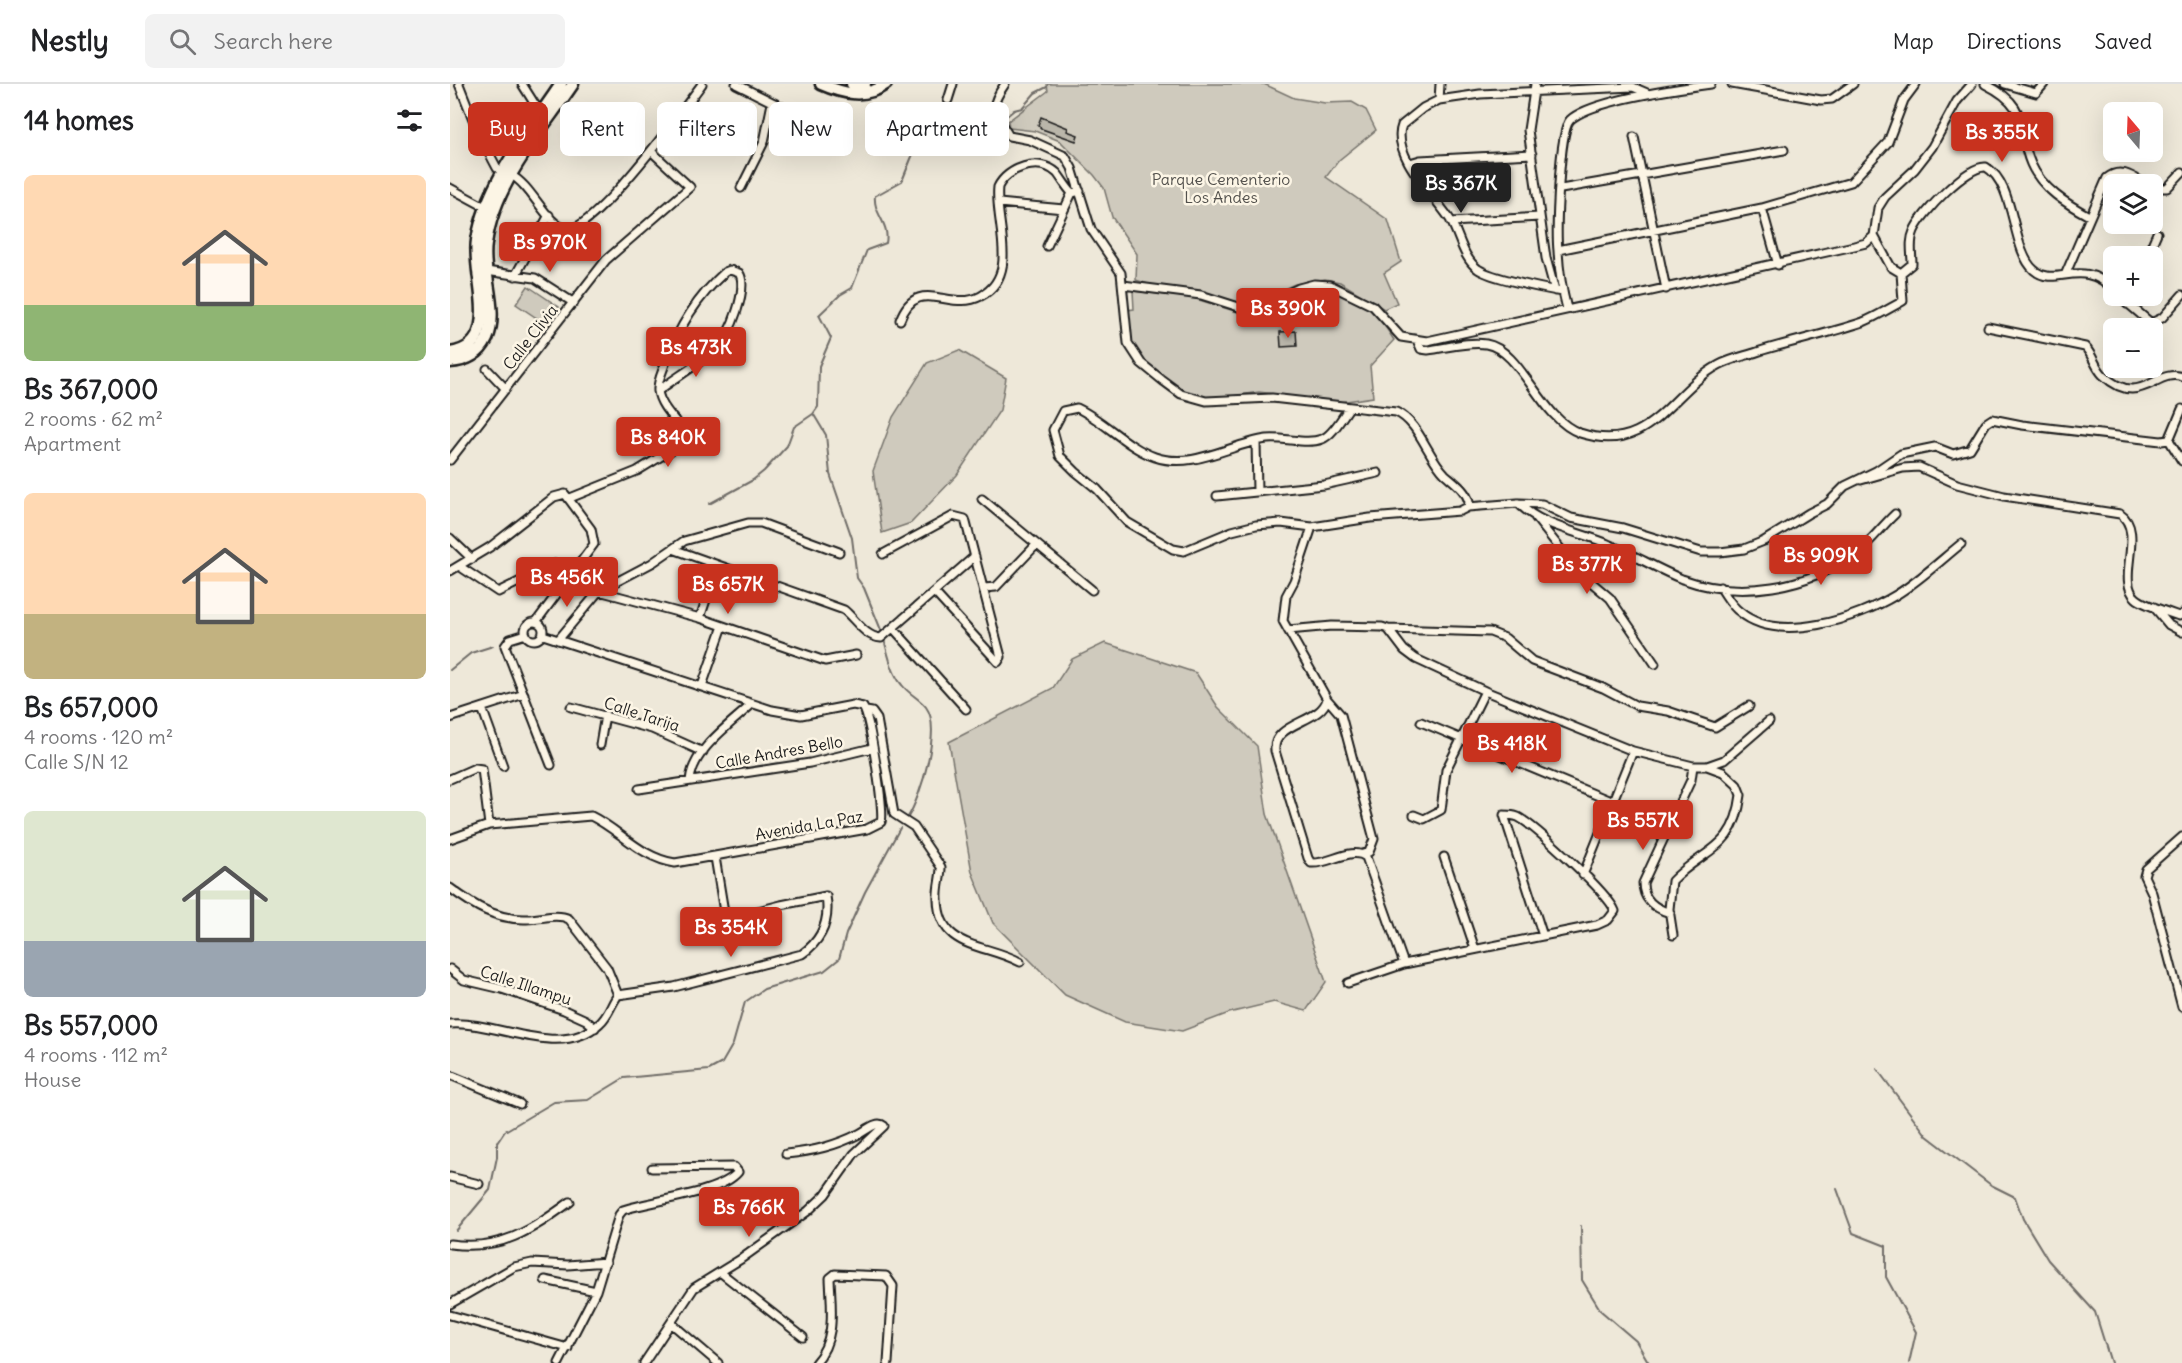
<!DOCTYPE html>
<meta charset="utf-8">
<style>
:root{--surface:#fff;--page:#f2f2f2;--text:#202124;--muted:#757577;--line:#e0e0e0;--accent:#c8321e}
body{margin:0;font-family:Delius,sans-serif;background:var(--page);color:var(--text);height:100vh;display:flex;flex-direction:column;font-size:22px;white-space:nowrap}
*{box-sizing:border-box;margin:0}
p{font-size:20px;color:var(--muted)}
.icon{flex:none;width:33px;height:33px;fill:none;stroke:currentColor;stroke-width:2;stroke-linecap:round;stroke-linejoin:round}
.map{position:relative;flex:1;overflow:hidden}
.panel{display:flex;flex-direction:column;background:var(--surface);width:450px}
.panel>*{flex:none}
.top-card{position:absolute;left:18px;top:18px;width:570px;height:54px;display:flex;gap:12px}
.needle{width:39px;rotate:341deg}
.controls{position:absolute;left:1653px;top:18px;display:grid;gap:12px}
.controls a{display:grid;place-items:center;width:60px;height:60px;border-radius:9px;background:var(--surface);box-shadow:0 6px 24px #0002;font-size:30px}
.price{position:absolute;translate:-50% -51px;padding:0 14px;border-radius:6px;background:var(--accent);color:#fff;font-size:20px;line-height:39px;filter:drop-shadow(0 2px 3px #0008)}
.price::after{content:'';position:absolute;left:50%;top:36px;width:18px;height:14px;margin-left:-9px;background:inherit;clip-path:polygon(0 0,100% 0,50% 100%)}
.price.active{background:#222;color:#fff}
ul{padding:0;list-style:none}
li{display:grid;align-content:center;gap:12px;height:318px;padding:0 24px}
li span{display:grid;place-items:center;height:186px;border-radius:9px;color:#555}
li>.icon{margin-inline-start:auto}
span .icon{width:108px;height:108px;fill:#fffc;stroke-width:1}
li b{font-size:26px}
h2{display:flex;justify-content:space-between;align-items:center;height:72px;padding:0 24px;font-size:26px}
.tag{padding:0 21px;border-radius:9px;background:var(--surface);box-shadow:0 6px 24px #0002;font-size:21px;line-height:54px}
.tag.active{background:var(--accent);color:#fff}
header{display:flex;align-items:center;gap:36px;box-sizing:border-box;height:84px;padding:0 30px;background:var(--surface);border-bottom:2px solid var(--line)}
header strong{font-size:28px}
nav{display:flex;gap:33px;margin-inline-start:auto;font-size:21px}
.search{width:420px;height:54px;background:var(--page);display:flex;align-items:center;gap:15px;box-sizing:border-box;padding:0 21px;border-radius:9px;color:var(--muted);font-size:22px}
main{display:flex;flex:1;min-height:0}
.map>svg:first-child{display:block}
.green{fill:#cfcabd;stroke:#76736c;stroke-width:1.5}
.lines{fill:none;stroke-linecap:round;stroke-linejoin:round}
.stream{stroke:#6f6c67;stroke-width:2}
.building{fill:#bab6aa;stroke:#1c1c1c;stroke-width:1.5}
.street-casing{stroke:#1c1c1c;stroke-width:11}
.primary-casing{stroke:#1c1c1c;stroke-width:15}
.street{stroke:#fcf5e5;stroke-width:7}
.primary{stroke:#fcf5e5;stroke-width:10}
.labels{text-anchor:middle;stroke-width:5;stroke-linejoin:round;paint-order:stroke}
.park-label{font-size:16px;fill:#52504c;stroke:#fcf5e5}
.street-label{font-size:16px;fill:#1c1c1c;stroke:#fcf5e5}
</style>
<header>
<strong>Nestly</strong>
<div class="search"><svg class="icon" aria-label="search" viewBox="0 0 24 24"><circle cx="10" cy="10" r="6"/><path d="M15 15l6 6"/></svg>Search here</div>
<nav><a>Map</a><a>Directions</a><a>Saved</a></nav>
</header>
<main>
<section class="panel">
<h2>14 homes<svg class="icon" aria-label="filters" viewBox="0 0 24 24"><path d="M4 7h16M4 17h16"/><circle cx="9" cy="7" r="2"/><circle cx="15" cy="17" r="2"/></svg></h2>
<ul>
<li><span style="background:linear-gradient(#ffd9b3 70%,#8fb573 0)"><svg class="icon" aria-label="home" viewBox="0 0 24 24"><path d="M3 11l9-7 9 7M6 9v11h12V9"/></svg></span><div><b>Bs 367,000</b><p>2 rooms · 62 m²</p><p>Apartment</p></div></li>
<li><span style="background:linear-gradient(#ffd9b3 65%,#c2b280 0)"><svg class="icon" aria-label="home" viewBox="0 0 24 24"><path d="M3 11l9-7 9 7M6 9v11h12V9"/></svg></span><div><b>Bs 657,000</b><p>4 rooms · 120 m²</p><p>Calle S/N 12</p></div></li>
<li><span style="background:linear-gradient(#dfe7d0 70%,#9aa5b1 0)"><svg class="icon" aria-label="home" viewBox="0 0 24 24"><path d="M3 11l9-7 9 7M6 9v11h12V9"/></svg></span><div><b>Bs 557,000</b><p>4 rooms · 112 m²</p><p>House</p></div></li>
</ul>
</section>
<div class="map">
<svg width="1732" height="1279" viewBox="0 0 1732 1279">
<rect width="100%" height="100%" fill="#eee8d9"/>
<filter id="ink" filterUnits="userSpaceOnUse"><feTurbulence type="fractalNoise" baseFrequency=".0167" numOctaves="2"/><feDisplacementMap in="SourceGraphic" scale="12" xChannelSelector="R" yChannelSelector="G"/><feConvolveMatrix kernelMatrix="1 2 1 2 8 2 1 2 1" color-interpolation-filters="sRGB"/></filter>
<g filter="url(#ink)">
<path class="green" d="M597 0H814L844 14 875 19 902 18 916 26 926 46 889 76 876 93 938 136 951 178 934 189 947 219 934 225 890 198 875 195 845 200 813 214 786 218 751 207 701 201 686 196 687 170 662 133 654 104 644 91 610 57 585 47 559 44 558 37 598 7Z
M78 202 109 223 97 241 66 220Z
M863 205C882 204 911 214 924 229 932 237 938 247 944 256L920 282 923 313 890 318 809 308 770 314 747 312 731 306 695 278 681 260 677 226 684 225 683 207 743 214 797 231Z
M509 266 556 294 550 326 507 391 461 439 432 449 423 387 443 333 477 279Z
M655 559 746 589 768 623 807 662 817 730 876 898 856 927 824 918 779 929 732 947 675 938 615 911 543 839 522 788 499 658 603 604 622 575Z"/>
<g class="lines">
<path class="stream" d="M552 36 564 26 572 24 585 9 597 3
M364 331 376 351 380 390 402 454 407 494 414 504 431 546
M259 420 303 396 314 387 337 362 344 343 363 330 368 323 369 282 381 254 369 231 390 211 402 204 417 166 436 159C440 139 423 130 425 112L452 97 463 70 479 60 500 59 526 53 548 39
M435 559C439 574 442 589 452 601 459 610 470 615 476 623 492 644 471 712 458 733
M0 586 21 569 43 562
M1427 985 1477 1052 1541 1101 1565 1113 1573 1135 1598 1176 1645 1228 1661 1279
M1387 1105 1403 1149 1436 1162V1193L1466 1248 1459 1279
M1131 1142 1132 1196 1151 1227 1186 1257 1199 1279
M6 1147 40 1106 47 1073V1059L55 1047 104 1018 138 1016 174 994 259 986 272 979 283 960 295 918 314 905 374 887 389 875 396 850 415 808 450 744"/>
</g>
<path class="building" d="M591 33 618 44 617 47 628 51 626 57 592 45 588 41Z
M846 247 847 262 831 263 830 248Z"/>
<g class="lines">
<defs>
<path id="street" d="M9 0 28 48 47 84 52 87
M72 0 91 30
M286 0 352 33
M555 0C537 26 544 27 559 52L580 56 615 72 622 84 641 145 671 189 678 259 691 279 712 296 731 310 756 317 822 314 946 328C969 338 977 372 995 390 1004 398 1016 406 1019 418L1018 423 1010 427 920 434 862 443 831 439 806 441 782 447 734 467 723 465 677 438 647 405 626 388 610 372 603 346 613 327 627 324C655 337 676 363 705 373 744 386 780 360 817 355 835 353 856 361 872 355 883 351 892 333 899 324
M1085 0 1078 46 1096 174 1105 207
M1282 0 1371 16 1382 15 1403 0
M1535 0C1583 24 1565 43 1581 80 1592 105 1617 120 1639 132
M1555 0 1586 9 1594 0
M498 16 503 0
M989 16 990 0
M1184 53 1216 205
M960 79 970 76 1082 70
M61 91C82 102 96 140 116 145 142 151 235 23 252 0
M0 104 37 124
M291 104 314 58 322 19
M1702 104H1717L1732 88
M1111 105 1334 66
M549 119 614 125
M1312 124 1328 181
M1001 138 1090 133
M1424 152 1441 183 1451 189 1462 180C1462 169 1459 158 1464 147 1471 130 1517 81 1536 83 1566 100 1561 166 1584 186 1606 205 1631 172 1664 206
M597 162 622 109
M1108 166 1312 124 1401 98 1438 58 1454 16 1466 0
M1697 172 1707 149
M36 187 85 194 124 219
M1616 189 1657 94C1670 83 1682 92 1695 100
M65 192 99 131
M673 201 751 211 792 224 814 221 849 204 864 200 880 201 923 222 951 253 977 257 1404 162 1416 159 1424 152 1428 124 1435 113 1464 86 1482 63 1507 17 1522 0
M1113 208C1095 205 1041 194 1028 185 1013 174 1010 153 1001 137 987 114 940 71 952 41L973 24 989 16 1030 10 1183 3 1197 9
M1669 212 1701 239 1712 234 1732 211
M1677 220 1681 212
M1117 225C1112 206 1109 186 1108 167 1106 147 1109 47 1120 36 1141 16 1231 4 1261 0
M450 236C467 190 500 229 531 212 571 190 544 138 548 103 557 84 589 72 607 89 612 95 616 103 622 109L630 107
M1538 243 1635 263C1643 271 1645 283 1653 291 1690 326 1707 283 1732 293
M967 256 971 265 978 266C996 264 1018 257 1036 260 1072 266 1090 335 1130 349 1201 372 1219 308 1269 281 1280 275 1295 272 1307 268 1342 257 1378 250 1413 238 1426 233 1440 224 1453 217L1451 189
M37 285 56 305
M1719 356 1732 377
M806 357 807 408
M0 376 156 176 240 103 202 68
M1411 396 1453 384 1469 383 1507 400 1554 412 1670 430C1696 447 1665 496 1686 514 1692 520 1720 529 1729 532L1732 530
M767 412 874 401 928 389
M120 414 187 387 233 359 235 350C227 337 210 323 208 307 207 298 212 289 215 280 228 244 246 214 275 188L280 186 289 189C299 203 280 252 268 263 251 279 228 292 208 307
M532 415 642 506
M1068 419C1092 443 1128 447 1158 460 1183 470 1207 485 1232 495 1290 516 1357 504 1406 469 1421 458 1431 443 1445 430
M1018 423 1068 419 1092 420 1121 434 1173 444 1251 468H1270L1294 465 1314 457 1359 429 1377 420 1395 402 1426 387 1451 370 1485 363 1503 370 1520 365 1536 339 1542 335 1572 341 1711 357 1719 356 1732 325
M1085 433 1128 487 1160 514 1205 580
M862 443 844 497 836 512 833 537 877 615C872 639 822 638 825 667L858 774 861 779C878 781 902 762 916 773L954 880
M0 454 22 475
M223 465 394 526C406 536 415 553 431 554L525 472
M433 470 503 432 515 435 551 573 548 578 484 508
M9 482 48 508 105 480
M0 487 40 463 104 413 115 410 141 445 144 460 86 538
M1270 503C1276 511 1281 522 1290 528 1329 561 1408 534 1446 511 1469 497 1490 477 1511 460
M534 504 546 503 586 461
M149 507 250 534 375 577 406 571
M1704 523 1719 541 1732 548
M250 534 267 483
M75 547a9 9 0 1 1 18 0a9 9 0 1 1-18 0Z
M443 544 516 625
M938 545 1040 548 1055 554 1082 577 1153 604 1187 622 1218 627 1265 643 1299 622
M838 546 882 542 932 543 938 545 954 566 966 575 1035 607 1183 667 1243 682H1257L1273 688 1287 701 1291 711C1284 767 1254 764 1222 797L1219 825 1223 851
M76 550 60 555 55 562 101 681
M108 556 149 507 202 479 234 457 298 439H311L389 468
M252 602 273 542
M877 615 891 631 924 755 919 768 913 770
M121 623 202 645 253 668
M32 624 53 682
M416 627 422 628 427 635 444 730 464 743 491 783C491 794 487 804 488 815 489 866 535 859 570 878
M0 634 74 610
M971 638 1163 718
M150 661 155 631
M1257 682 1274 676 1319 637
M0 695 25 684 32 685 39 741
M240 697C242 666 281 640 302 620
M189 705 360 679 422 664
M964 731 974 735 991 726 996 686 1035 607
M1732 753 1696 785 1694 792 1702 809 1732 923
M0 755 39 741 141 732C170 746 191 774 225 779L417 745 431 738C435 728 420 633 413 623L403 621 351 631 322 626 93 551
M265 773 275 834
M994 773 1025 865
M1133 791 1183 667
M0 804C24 822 47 836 77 835 91 835 107 829 119 835L157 884 168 911C161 920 159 931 150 939 110 977 47 936 0 940
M1220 829C1204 824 1193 816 1193 799L1241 696 1243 682
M0 885 14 896 52 905 114 926 136 936 145 944
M898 899 954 880 1147 841 1158 836 1165 827C1159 810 1085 742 1068 733 1063 731 1059 731 1054 731L1093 852
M168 911 224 903 352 870C372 856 380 836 376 812L331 821 245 843
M0 991 70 1020
M0 1093 29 1100
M0 1160C51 1167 80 1147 120 1118
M270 1188 353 1253
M95 1196 146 1207
M0 1220 64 1183 82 1179 118 1181 156 1178
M0 1231 118 1264
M221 1239 268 1279
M109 1279 146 1207 169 1131 173 1126C202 1116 270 1110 288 1088L284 1083 202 1084
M194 1279 244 1204 291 1175 358 1127 375 1111 404 1070 434 1042C427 1036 417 1046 409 1050 385 1062 364 1067 336 1070
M365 1279C387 1255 381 1224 380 1194L385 1190 436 1192 443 1202 438 1279"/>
<path id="primary" d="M371 0C394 10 415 15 436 0
M402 0H415
M0 269C55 262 21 191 27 156 37 97 79 48 111 0
M0 278C16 277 30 270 37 255 50 227 31 190 36 160 44 99 90 49 123 0"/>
</defs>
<use href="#street" class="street-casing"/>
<use href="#primary" class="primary-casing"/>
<use href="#street" class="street"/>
<use href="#primary" class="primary"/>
</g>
</g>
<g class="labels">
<g class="park-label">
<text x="771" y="101">Parque Cementerio<tspan x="771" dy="18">Los Andes</tspan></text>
</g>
<g class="street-label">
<text transform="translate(80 253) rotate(-52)" y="6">Calle Clivia</text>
<text transform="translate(192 630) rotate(18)" y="6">Calle Tarija</text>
<text transform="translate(329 668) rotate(-10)" y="6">Calle Andres Bello</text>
<text transform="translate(359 741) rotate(-10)" y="6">Avenida La Paz</text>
<text transform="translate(76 901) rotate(18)" y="6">Calle Illampu</text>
</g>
</g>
</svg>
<div class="controls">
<a><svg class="needle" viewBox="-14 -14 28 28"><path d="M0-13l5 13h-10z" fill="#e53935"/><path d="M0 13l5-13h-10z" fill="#757577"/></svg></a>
<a><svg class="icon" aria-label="layers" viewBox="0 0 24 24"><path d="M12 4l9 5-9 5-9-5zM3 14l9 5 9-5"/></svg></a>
<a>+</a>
<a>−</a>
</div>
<b class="price" style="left:1552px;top:79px">Bs 355K</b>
<b class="price active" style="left:1011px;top:130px">Bs 367K</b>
<b class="price" style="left:100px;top:189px">Bs 970K</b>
<b class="price" style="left:838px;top:255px">Bs 390K</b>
<b class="price" style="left:246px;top:294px">Bs 473K</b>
<b class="price" style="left:218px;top:384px">Bs 840K</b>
<b class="price" style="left:1371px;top:502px">Bs 909K</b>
<b class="price" style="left:1137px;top:511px">Bs 377K</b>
<b class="price" style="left:117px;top:524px">Bs 456K</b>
<b class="price" style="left:278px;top:531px">Bs 657K</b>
<b class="price" style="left:1062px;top:690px">Bs 418K</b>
<b class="price" style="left:1193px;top:767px">Bs 557K</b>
<b class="price" style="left:281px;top:874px">Bs 354K</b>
<b class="price" style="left:299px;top:1154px">Bs 766K</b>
<div class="top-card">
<a class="tag active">Buy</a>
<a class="tag">Rent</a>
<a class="tag">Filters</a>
<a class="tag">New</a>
<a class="tag">Apartment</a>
</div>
</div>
</main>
